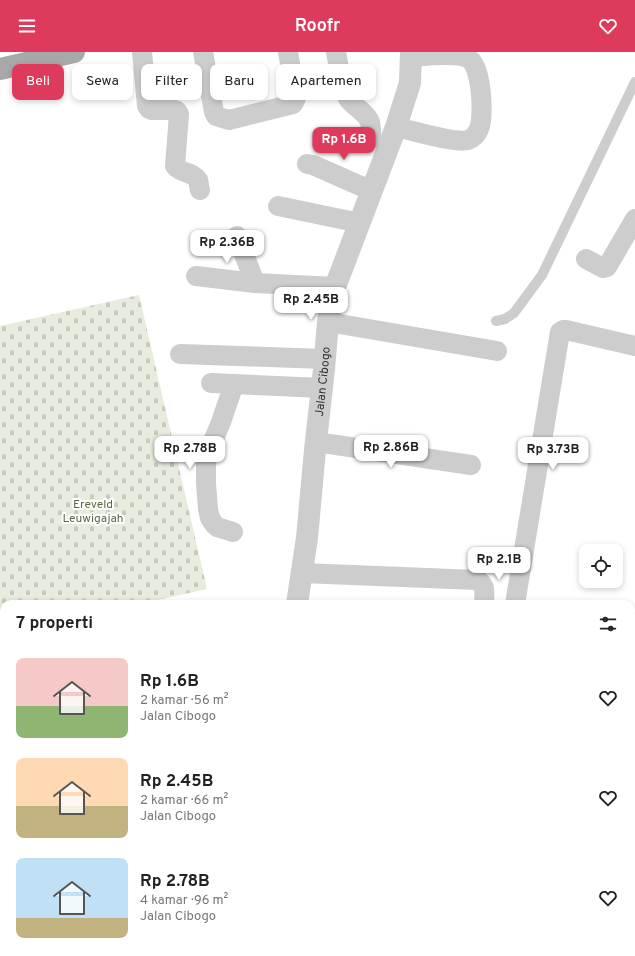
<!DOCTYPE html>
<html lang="id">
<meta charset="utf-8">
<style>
:root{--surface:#fff;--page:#f6f6f6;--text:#222;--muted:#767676;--accent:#de3a5b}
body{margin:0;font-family:Overpass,sans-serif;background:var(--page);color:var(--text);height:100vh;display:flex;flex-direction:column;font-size:15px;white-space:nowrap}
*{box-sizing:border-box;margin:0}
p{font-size:13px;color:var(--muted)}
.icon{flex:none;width:22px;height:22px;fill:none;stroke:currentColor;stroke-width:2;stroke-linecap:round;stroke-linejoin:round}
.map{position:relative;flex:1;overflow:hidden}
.side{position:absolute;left:0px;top:548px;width:635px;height:356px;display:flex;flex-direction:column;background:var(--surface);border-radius:12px 12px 0 0;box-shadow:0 2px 6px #0003}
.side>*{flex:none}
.banner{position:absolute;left:12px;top:12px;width:400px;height:36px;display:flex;gap:8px}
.tools{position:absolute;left:579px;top:492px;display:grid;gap:8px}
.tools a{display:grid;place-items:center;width:44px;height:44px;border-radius:8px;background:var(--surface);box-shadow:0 2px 6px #0003;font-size:20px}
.price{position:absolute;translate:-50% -34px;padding:0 9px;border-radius:8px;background:#fff;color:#222;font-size:13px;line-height:26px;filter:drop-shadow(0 1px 2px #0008)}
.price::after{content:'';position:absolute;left:50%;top:24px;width:12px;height:9px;margin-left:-6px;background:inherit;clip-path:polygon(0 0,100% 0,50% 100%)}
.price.active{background:var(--accent);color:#fff}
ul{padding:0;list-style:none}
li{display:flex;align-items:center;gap:12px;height:100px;padding:0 16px}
li span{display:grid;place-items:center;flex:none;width:112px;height:80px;border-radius:8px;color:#555}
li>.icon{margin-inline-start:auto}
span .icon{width:48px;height:48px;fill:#fffc;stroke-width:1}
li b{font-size:17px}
h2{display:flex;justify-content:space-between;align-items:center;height:48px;padding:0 16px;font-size:17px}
.chip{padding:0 14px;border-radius:8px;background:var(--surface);box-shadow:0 2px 6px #0003;font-size:14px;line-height:36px}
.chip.active{background:var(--accent);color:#fff}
header{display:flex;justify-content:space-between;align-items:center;height:52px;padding:0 16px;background:var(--accent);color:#fff;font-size:18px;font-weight:600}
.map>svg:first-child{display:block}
.cemetery{fill:url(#cemetery-stones)}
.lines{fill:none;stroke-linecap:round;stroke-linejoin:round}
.service{stroke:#cdcdcd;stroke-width:10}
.minor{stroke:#cdcdcd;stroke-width:20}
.tertiary{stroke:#cdcdcd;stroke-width:22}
.primary{stroke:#a8a8a8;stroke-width:22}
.labels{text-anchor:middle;stroke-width:4;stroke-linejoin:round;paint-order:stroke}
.street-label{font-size:12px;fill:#303030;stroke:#fff}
.park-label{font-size:12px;fill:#586a3e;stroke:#fff}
</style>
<header><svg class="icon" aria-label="menu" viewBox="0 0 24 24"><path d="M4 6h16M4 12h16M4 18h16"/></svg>Roofr<svg class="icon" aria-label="heart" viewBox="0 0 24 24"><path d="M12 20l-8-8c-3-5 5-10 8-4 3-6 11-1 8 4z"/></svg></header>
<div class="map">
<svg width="635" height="904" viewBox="0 0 635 904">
<defs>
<pattern id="cemetery-stones" width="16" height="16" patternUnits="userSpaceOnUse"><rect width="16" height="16" fill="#e7ecde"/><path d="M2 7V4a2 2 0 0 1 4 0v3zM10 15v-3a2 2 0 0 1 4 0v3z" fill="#c6cbbf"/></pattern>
</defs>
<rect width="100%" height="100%" fill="#fff"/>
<path class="cemetery" d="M139 243 207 537 140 552H4V582L0 583V274Z"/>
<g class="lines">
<path class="service" d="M496 269 505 267 514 261 542 223 635 30"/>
<path class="minor" d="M142 0 147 54 149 57 152 58H175L177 59 179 62 175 114C180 121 193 120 198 128 199 131 199 135 200 138
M203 0 214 60 216 64 229 68 293 52 296 46 288 0
M336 0C338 11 343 40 349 48 355 55 365 60 369 68 372 73 370 80 372 86
M396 75C411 78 456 92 468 88 473 86 477 82 479 77 484 64 482 15 469 7 459 0 425 4 411 5
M307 112 313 113 372 139
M278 154 360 171
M237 184 255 231 335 235
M586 207 603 216 607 215 635 167
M196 224 255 231
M328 270 497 299
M180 302 325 307
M211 331 322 336
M316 390 471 413
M233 480 217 475 214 472 210 466 208 457 206 431V412L208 401 221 370 234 332
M302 521 477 528C487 532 484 543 484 552
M515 552 560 280 563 278H566L635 294
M0 769H4
M0 889 4 890
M32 900 43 904
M68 904 69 900"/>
<g class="tertiary">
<path id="s1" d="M297 552 307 486 315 398 324 317 328 270 331 253 335 235 342 217 396 75 410 31 411 0"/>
<path d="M249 904 251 900"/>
</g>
<path class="primary" d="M0 17 74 0"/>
</g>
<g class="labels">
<g class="street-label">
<text dy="4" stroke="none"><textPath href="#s1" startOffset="224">Jalan Cibogo</textPath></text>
</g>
<g class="park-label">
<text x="93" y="456">Ereveld<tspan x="93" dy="14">Leuwigajah</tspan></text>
</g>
</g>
</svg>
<div class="tools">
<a><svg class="icon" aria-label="locate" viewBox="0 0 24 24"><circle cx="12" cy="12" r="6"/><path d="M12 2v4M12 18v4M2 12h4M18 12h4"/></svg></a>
</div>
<b class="price active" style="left:344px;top:109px">Rp 1.6B</b>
<b class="price" style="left:227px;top:212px">Rp 2.36B</b>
<b class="price" style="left:311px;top:269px">Rp 2.45B</b>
<b class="price" style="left:391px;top:417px">Rp 2.86B</b>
<b class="price" style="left:190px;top:418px">Rp 2.78B</b>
<b class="price" style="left:553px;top:419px">Rp 3.73B</b>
<b class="price" style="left:499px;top:529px">Rp 2.1B</b>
<div class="banner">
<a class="chip active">Beli</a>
<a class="chip">Sewa</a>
<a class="chip">Filter</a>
<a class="chip">Baru</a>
<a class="chip">Apartemen</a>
</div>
<section class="side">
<h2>7 properti<svg class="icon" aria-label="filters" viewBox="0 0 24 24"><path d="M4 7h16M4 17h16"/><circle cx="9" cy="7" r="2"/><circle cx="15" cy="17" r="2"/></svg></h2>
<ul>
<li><span style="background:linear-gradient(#f6c9c9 60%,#8fb573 0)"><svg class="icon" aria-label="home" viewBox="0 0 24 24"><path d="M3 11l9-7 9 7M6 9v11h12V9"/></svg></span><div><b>Rp 1.6B</b><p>2 kamar · 56 m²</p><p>Jalan Cibogo</p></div><svg class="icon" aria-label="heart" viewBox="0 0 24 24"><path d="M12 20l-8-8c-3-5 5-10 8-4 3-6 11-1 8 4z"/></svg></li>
<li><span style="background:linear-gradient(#ffd9b3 60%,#c2b280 0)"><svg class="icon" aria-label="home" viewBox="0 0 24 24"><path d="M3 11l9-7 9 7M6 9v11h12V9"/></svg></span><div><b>Rp 2.45B</b><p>2 kamar · 66 m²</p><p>Jalan Cibogo</p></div><svg class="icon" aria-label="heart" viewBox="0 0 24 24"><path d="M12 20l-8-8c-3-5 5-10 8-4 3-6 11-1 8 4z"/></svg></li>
<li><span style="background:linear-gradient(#bfe0f5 75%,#c2b280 0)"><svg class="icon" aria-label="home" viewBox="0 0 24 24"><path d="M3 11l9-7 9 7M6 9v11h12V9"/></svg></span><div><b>Rp 2.78B</b><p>4 kamar · 96 m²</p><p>Jalan Cibogo</p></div><svg class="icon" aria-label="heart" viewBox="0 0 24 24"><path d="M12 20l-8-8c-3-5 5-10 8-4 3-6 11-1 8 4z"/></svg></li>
</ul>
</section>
</div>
